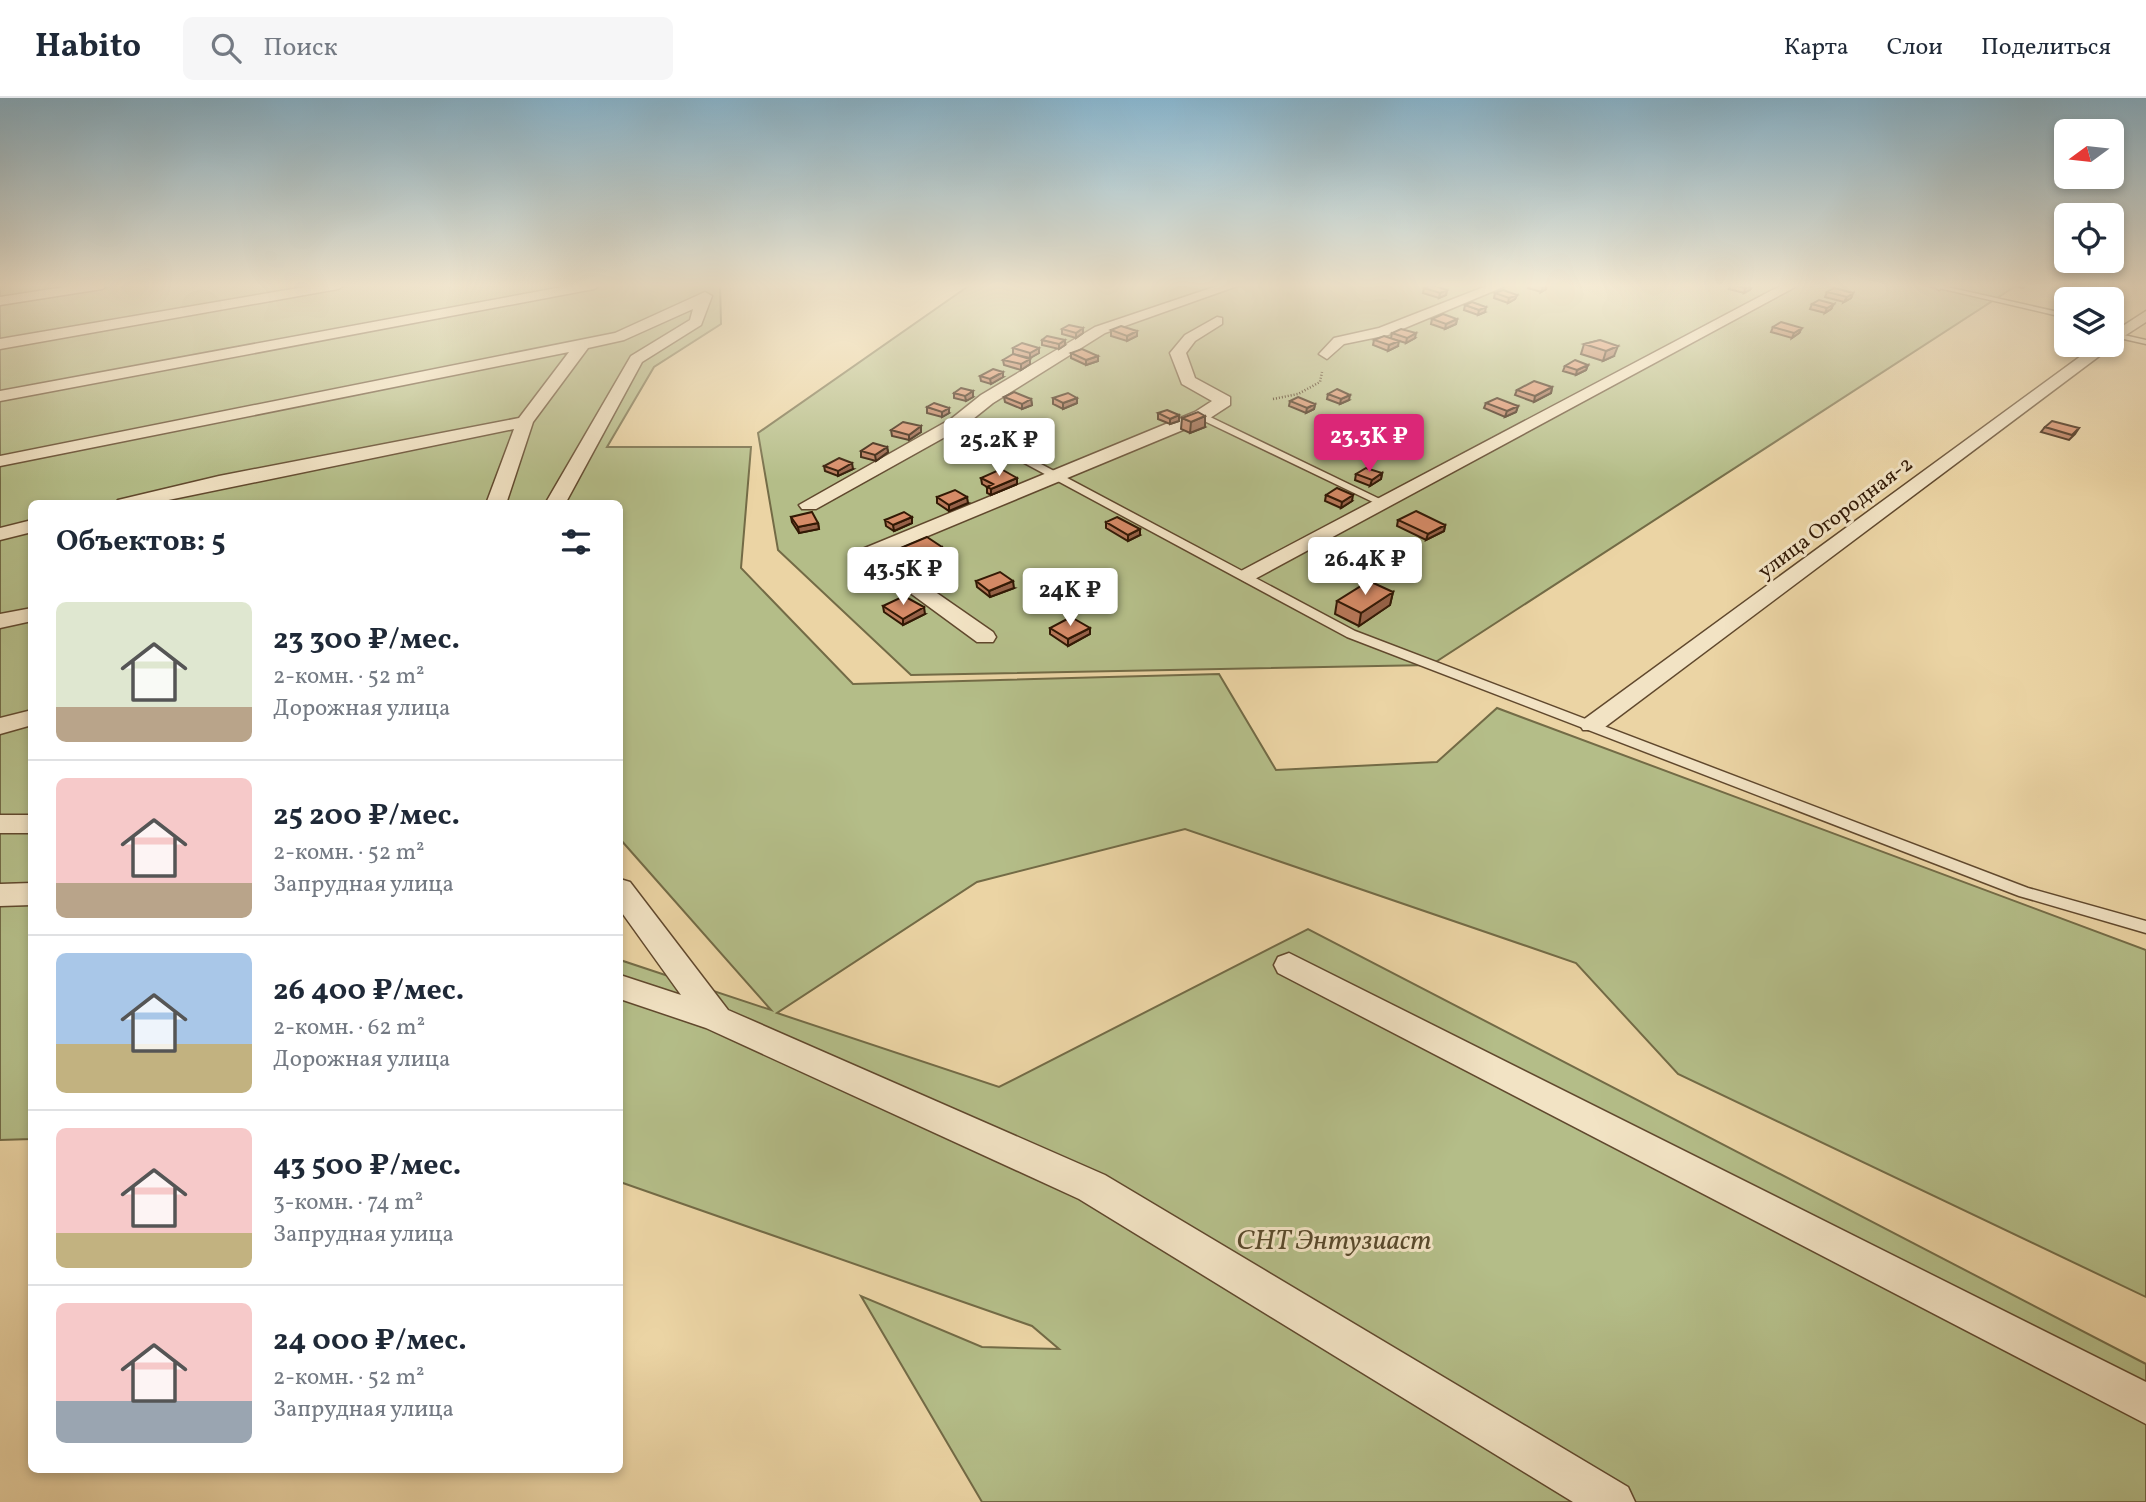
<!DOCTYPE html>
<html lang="ru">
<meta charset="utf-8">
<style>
:root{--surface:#fff;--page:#f6f6f7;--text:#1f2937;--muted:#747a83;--line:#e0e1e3;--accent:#db2777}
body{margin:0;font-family:Vollkorn,serif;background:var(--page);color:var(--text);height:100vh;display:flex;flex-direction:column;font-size:26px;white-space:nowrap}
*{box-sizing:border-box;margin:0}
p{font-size:23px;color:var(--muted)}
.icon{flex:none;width:38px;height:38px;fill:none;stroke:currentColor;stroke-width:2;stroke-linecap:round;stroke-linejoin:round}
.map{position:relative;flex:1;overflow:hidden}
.side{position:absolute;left:28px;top:402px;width:595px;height:973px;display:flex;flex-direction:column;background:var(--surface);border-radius:10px;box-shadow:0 4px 10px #0003}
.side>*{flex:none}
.needle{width:46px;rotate:255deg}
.tools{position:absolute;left:2054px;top:21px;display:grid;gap:14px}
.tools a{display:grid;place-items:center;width:70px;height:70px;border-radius:10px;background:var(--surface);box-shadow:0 4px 10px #0003;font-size:35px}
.price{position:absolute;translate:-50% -60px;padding:0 16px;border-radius:7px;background:#fff;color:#222;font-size:23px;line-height:46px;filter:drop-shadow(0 2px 4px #0008)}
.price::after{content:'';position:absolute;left:50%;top:42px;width:21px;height:16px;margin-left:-10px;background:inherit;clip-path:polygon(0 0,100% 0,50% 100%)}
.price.on{background:var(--accent);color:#fff}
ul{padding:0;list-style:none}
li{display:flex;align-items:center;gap:21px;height:175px;padding:0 28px}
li+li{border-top:2px solid var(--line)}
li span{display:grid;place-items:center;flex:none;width:196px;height:140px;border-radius:10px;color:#555}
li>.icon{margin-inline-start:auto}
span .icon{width:84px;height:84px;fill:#fffc;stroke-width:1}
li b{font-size:30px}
h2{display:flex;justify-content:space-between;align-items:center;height:84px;padding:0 28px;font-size:30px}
header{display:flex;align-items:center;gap:42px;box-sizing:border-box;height:98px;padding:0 35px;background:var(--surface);border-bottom:2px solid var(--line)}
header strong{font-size:33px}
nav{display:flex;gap:38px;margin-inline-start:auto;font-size:24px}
.search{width:490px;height:63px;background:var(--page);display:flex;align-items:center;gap:18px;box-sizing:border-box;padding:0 24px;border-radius:10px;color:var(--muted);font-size:26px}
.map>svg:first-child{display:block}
.green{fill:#b4bd88;stroke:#736b46;stroke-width:2}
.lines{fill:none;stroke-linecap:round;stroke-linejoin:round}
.service-casing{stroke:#60482d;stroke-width:3}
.minor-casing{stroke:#60482d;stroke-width:3}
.path{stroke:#321905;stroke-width:2.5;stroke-dasharray:1 2;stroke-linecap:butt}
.service{fill:#f2e3c4;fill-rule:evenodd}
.minor{fill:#f2e3c4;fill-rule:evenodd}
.wall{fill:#b87859;stroke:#321905;stroke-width:2}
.shaded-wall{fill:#966148;stroke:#321905;stroke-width:2}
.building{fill:#d68b67;stroke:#321905;stroke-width:2}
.labels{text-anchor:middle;stroke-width:6;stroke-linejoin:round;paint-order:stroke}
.far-street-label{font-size:21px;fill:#321905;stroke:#f2e3c4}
.near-park-label{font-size:28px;font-style:italic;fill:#594a2c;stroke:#f2e3c4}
</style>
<header>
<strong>Habito</strong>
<div class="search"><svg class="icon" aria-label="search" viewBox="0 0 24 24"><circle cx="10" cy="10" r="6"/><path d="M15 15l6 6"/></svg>Поиск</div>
<nav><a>Карта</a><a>Слои</a><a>Поделиться</a></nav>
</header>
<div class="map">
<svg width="2146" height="1404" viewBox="0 0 2146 1404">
<rect width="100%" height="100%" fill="#ebd4a4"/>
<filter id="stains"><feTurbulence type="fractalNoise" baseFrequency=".00286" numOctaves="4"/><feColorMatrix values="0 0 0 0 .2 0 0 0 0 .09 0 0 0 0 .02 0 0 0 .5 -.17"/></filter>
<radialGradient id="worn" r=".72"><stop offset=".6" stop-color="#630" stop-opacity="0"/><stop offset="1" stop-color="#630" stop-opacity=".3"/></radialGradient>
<path class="green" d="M0 187H720L721 226 654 269 607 349H751L741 470 853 586 1219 576 1276 672 1437 664 1497 610 2146 852V1199L1678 976 1576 865 1185 731 977 784 777 915 999 989 1308 831 2146 1266V1404H982L861 1198 982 1249 1059 1251 1032 1228 620 1084V862L771 912 620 741V406H32L31 1041 0 1042Z
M970 187H2017L1431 567 911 577 778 452 758 335Z"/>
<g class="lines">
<defs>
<path id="service" d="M1926 187H1938L2067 216V220Z
M2115 235 2146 242V246L2115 239Z
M1198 316H1204L1386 404 1377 406 1198 320Z
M954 323H960L1355 533 2028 790 2146 823V835L2019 798 1347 539 954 327Z"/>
<path id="minor" d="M77 187H109L102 191 0 207V199Z
M316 187H345L338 191 0 251V241Z
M573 187H601L594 191 0 303V293Z
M1220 187H1240L1105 235 993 305 963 329 816 411H802L799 407 951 321 981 297 1095 229Z
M1489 187H1508L1388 237 1344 246 1327 261 1319 256 1334 240 1379 230Z
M1782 187H1799L1253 482 1246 484 1236 478 1239 474Z
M1933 187H1948L1939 192Z
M705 194 712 198 701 227 642 264 565 406H545L631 258 690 222 693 211 624 242 588 250 533 324 506 406H486L514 331 149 406H115L118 402 219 378 519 320 569 254 0 368V358L615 235Z
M2146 213V224L2112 246V235Z
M1217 219 1222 220V226L1195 243 1186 255 1195 280 1230 299V307L1207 322 882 457 993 534 996 539 993 544H977L857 456 860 452 1195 314 1212 303 1182 286 1170 255 1185 237Z
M2112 246 2113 247 2110 250 1601 632H1583L1580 627 1583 622 2096 247Z
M32 422V434L0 442V430Z
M32 510V523L0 530V516Z
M32 612V627L0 636V620Z
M0 717H32V735H0Z
M620 781 630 784 728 912 1105 1077 1628 1389 1635 1404H1573L1079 1101 706 930 620 901V877L681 897 620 812Z
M32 785V807L0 808V786Z
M1289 855 2146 1284V1326L1278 875 1274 867 1278 859Z"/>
</defs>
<use href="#service" class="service-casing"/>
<use href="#minor" class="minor-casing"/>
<path class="path" d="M1273 301 1298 296 1320 284 1322 274"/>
<use href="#service" class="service"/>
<use href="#minor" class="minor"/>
</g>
<path class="wall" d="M1529 187H1547L1546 191 1541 194 1528 190Z
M1731 187H1752L1751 191 1744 195 1729 191Z
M2011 187H2028L2023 190Z
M1424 190 1447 192 1446 197 1439 200 1423 195Z
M1827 194 1853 195 1851 200 1844 204 1825 199Z
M1495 195 1517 197 1515 201 1508 205 1494 200Z
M1812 206 1831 211 1825 215 1810 211Z
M1465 207 1485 214 1478 217 1464 212Z
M1432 221H1457L1456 226 1445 231 1431 226Z
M1773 229 1799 235 1792 240 1771 234Z
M1083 230V235L1076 240 1062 236V231Z
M1111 232 1137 233V238L1127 243 1111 238Z
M1392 235 1415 240 1406 245 1392 241 1398 248 1388 253 1373 247 1374 242 1391 240Z
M1042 242 1065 247 1059 251 1042 247Z
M1600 242 1614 258 1603 263 1581 256 1584 246Z
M1013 250H1039V255L1030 260 1013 256Z
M1071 255 1098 258V263L1086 267 1071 260Z
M1030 261V266L1021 272 1004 267 1003 262Z
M1588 267 1586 272 1576 277 1563 273 1565 268Z
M980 278 1003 279 991 286 981 283Z
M1552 289 1551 295 1534 304 1515 297 1517 292Z
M954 295 973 299 966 303 954 300Z
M1328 296 1349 302 1340 306 1327 301Z
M1004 299 1031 301 1032 307 1022 311 1005 304Z
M1053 300H1077V305L1063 311 1053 306Z
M1290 303 1315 306 1314 311 1306 315 1289 308Z
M1486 305 1518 308 1516 314 1505 319 1484 310Z
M927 309 949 315 942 319 927 315Z
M1158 315 1179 317V323L1170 326 1158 321Z
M1182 320 1205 329 1190 335 1181 331Z
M921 328V334L909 342 892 338 891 332Z
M2045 329 2079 330 2075 336 2069 342 2041 334Z
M1411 333 1410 338 1396 346 1382 340 1383 335Z
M887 349 888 354 876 363 861 359V353Z
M824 368 853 371 838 378 825 373Z
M1382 375 1381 381 1370 388 1355 382 1356 376Z
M981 380H1017V386L991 397 987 395V389L982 386Z
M1326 397 1352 403 1341 410 1325 403Z
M937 399 968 405 949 413 937 405Z
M791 419 818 425 819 431 799 435 792 424Z
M912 419V425L894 433 886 428 885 422Z
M1398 422 1445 427 1444 433 1426 442 1397 428Z
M1106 424 1140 437 1128 443 1106 430Z
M896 452 942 455 912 468 897 458Z
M976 483 1014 490 990 499 977 489Z
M1393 494 1390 507 1359 528 1335 516 1337 503Z
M883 508 925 516 903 527 884 514Z
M1050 530H1090V536L1068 548 1050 536Z"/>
<path class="shaded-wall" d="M1547 187 1546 191 1541 194 1543 189Z
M1751 187H1752L1751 191 1744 195 1745 190Z
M1447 192 1446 197 1439 200 1440 195Z
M1853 195 1851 200 1844 204 1847 199Z
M1517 197 1515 201 1508 205 1509 200Z
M1834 206 1831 211 1825 215 1827 210Z
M1486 209 1485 214 1478 217 1479 212Z
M1457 221 1456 226 1445 231 1446 226Z
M1083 230V235L1076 240V235Z
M1802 230 1799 235 1792 240 1794 235Z
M1137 233V238L1127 243V238Z
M1416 235 1415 240 1406 245 1407 240Z
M1065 242V247L1059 251V246Z
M1399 243 1398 248 1388 253 1389 247Z
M1618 248 1614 258 1603 263 1606 253Z
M1039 250V255L1030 260V255Z
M1098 258V263L1086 267V262Z
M1030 261V266L1021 272V266Z
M1588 267 1586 272 1576 277 1577 272Z
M1003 274V279L991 286 990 281Z
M1552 289 1551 295 1534 304 1535 298Z
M973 293V299L966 303 965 298Z
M1350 297 1349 302 1340 306 1341 301Z
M1077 300V305L1063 311V305Z
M1031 301 1032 307 1022 311V306Z
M1315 306 1314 311 1306 315 1307 310Z
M1518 308 1516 314 1505 319 1507 313Z
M949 310V315L942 319V314Z
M1179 317V323L1170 326V321Z
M1205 318V329L1190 335 1191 324Z
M921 328V334L909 342V337Z
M1411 333 1410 338 1396 346 1397 340Z
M887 349 888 354 876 363 875 357Z
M852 365 853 371 838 378V373Z
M1382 375 1381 381 1370 388 1372 382Z
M1017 380V386L991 397V391Z
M1353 397 1352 403 1341 410 1342 404Z
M967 399 968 405 949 413V407Z
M912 419V425L894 433 893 427Z
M818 425 819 431 799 435 798 429Z
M1445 427 1444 433 1426 442 1428 436Z
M1140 431V437L1128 443V437Z
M942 449V455L912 468 911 462Z
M1013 483 1014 490 990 499 989 493Z
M1393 494 1390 507 1359 528 1361 515Z
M924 509 925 516 903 527V521Z
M1090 530V536L1068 548V541Z"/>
<path class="building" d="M1432 187 1447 192 1440 195 1424 190Z
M1734 187H1751L1745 190Z
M1834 190 1853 195 1847 199 1827 194Z
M1503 192 1517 197 1509 200 1495 195Z
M1819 202 1834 206 1827 210 1812 206Z
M1472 204 1486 209 1479 212 1465 207Z
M1443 216 1457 221 1446 226 1432 221Z
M1781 224 1802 230 1794 235 1773 229Z
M1069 227 1083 230 1076 235 1062 231Z
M1121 228 1137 233 1127 238 1111 232Z
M1401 231 1416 235 1407 240 1392 235Z
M1047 238 1065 242 1059 246 1042 242Z
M1384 238 1399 243 1389 247 1374 242Z
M1600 242 1618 248 1606 253 1584 246Z
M1022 245 1039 250 1030 255 1013 250Z
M1082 251 1098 258 1086 262 1071 255Z
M1013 256 1030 261 1021 266 1003 262Z
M1575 262 1588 267 1577 272 1565 268Z
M993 271 1003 274 990 281 980 278Z
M1534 283 1552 289 1535 298 1517 292Z
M961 290 973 293 965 298 954 295Z
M1337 291 1350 297 1341 301 1328 296Z
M1014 294 1031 301 1022 306 1004 299Z
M1068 295 1077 300 1063 305 1053 300Z
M1298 299 1315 306 1307 310 1290 303Z
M1497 300 1518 308 1507 313 1486 305Z
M934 305 949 310 942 314 927 309Z
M1167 312 1179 317 1170 321 1158 315Z
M1198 314 1205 318 1191 324 1182 320Z
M2052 323 2079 330 2072 337 2045 329Z
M903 324 921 328 909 337 891 332Z
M1398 327 1411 333 1397 340 1383 335Z
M873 345 887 349 875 357 861 353Z
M839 360 852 365 838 373 824 368Z
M1366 370 1382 375 1372 382 1356 376Z
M1001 371 1017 380 991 391 987 389 993 386 981 380Z
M1337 390 1353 397 1342 404 1326 397Z
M955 392 967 399 949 407 937 399Z
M1416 413 1445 427 1428 436 1398 422Z
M812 414 818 425 798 429 791 419Z
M904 414 912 419 893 427 885 422Z
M1117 419 1140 431 1128 437 1106 424Z
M927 439 942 449 911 462 896 452Z
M1000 474 1013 483 989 493 976 483Z
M1369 483 1393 494 1361 515 1337 503Z
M904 498 924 509 903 521 883 508Z
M1071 519 1090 530 1068 541 1050 530Z"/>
<linearGradient id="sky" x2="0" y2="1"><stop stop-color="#88b6cf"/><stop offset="0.49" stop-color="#f6ecd6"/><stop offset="1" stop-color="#f6ecd6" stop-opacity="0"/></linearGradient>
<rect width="2146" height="383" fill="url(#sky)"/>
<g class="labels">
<g class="far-street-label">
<text transform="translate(1835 419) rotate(-37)" y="7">улица Огородная-2</text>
</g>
<g class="near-park-label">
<text x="1334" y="1151">СНТ Энтузиаст</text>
</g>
</g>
<rect width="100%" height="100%" filter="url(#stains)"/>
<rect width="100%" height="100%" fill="url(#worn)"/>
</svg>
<div class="tools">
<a><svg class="needle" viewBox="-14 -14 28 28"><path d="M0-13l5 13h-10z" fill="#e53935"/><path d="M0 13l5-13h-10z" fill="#747a83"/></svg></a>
<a><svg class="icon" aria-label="locate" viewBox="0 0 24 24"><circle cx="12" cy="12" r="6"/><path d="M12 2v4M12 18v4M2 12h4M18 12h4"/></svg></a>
<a><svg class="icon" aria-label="layers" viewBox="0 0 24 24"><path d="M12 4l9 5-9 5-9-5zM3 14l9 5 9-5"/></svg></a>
</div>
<b class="price on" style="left:1369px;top:376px">23.3K ₽</b>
<b class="price" style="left:999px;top:380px">25.2K ₽</b>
<b class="price" style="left:1365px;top:499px">26.4K ₽</b>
<b class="price" style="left:903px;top:509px">43.5K ₽</b>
<b class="price" style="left:1070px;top:530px">24K ₽</b>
<section class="side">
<h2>Объектов: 5<svg class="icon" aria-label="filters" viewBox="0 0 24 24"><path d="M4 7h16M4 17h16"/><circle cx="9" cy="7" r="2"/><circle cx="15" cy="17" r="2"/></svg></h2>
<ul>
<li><span style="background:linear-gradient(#dfe7d0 75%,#b9a48a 0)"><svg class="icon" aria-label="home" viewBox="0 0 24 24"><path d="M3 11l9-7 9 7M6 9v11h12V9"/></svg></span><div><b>23 300 ₽/мес.</b><p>2-комн. · 52 m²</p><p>Дорожная улица</p></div></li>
<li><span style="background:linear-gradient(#f6c9c9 75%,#b9a48a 0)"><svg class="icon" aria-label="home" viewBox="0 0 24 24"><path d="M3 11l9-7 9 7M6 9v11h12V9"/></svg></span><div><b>25 200 ₽/мес.</b><p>2-комн. · 52 m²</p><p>Запрудная улица</p></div></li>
<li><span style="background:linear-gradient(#a9c7e8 65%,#c2b280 0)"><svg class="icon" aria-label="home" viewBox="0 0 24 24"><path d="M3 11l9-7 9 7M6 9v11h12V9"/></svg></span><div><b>26 400 ₽/мес.</b><p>2-комн. · 62 m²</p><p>Дорожная улица</p></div></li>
<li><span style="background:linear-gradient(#f6c9c9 75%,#c2b280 0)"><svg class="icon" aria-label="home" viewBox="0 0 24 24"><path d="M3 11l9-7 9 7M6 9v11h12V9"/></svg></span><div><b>43 500 ₽/мес.</b><p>3-комн. · 74 m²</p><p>Запрудная улица</p></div></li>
<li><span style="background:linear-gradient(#f6c9c9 70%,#9aa5b1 0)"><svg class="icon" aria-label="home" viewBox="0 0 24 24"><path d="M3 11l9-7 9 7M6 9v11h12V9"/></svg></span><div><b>24 000 ₽/мес.</b><p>2-комн. · 52 m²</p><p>Запрудная улица</p></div></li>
</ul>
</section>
</div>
